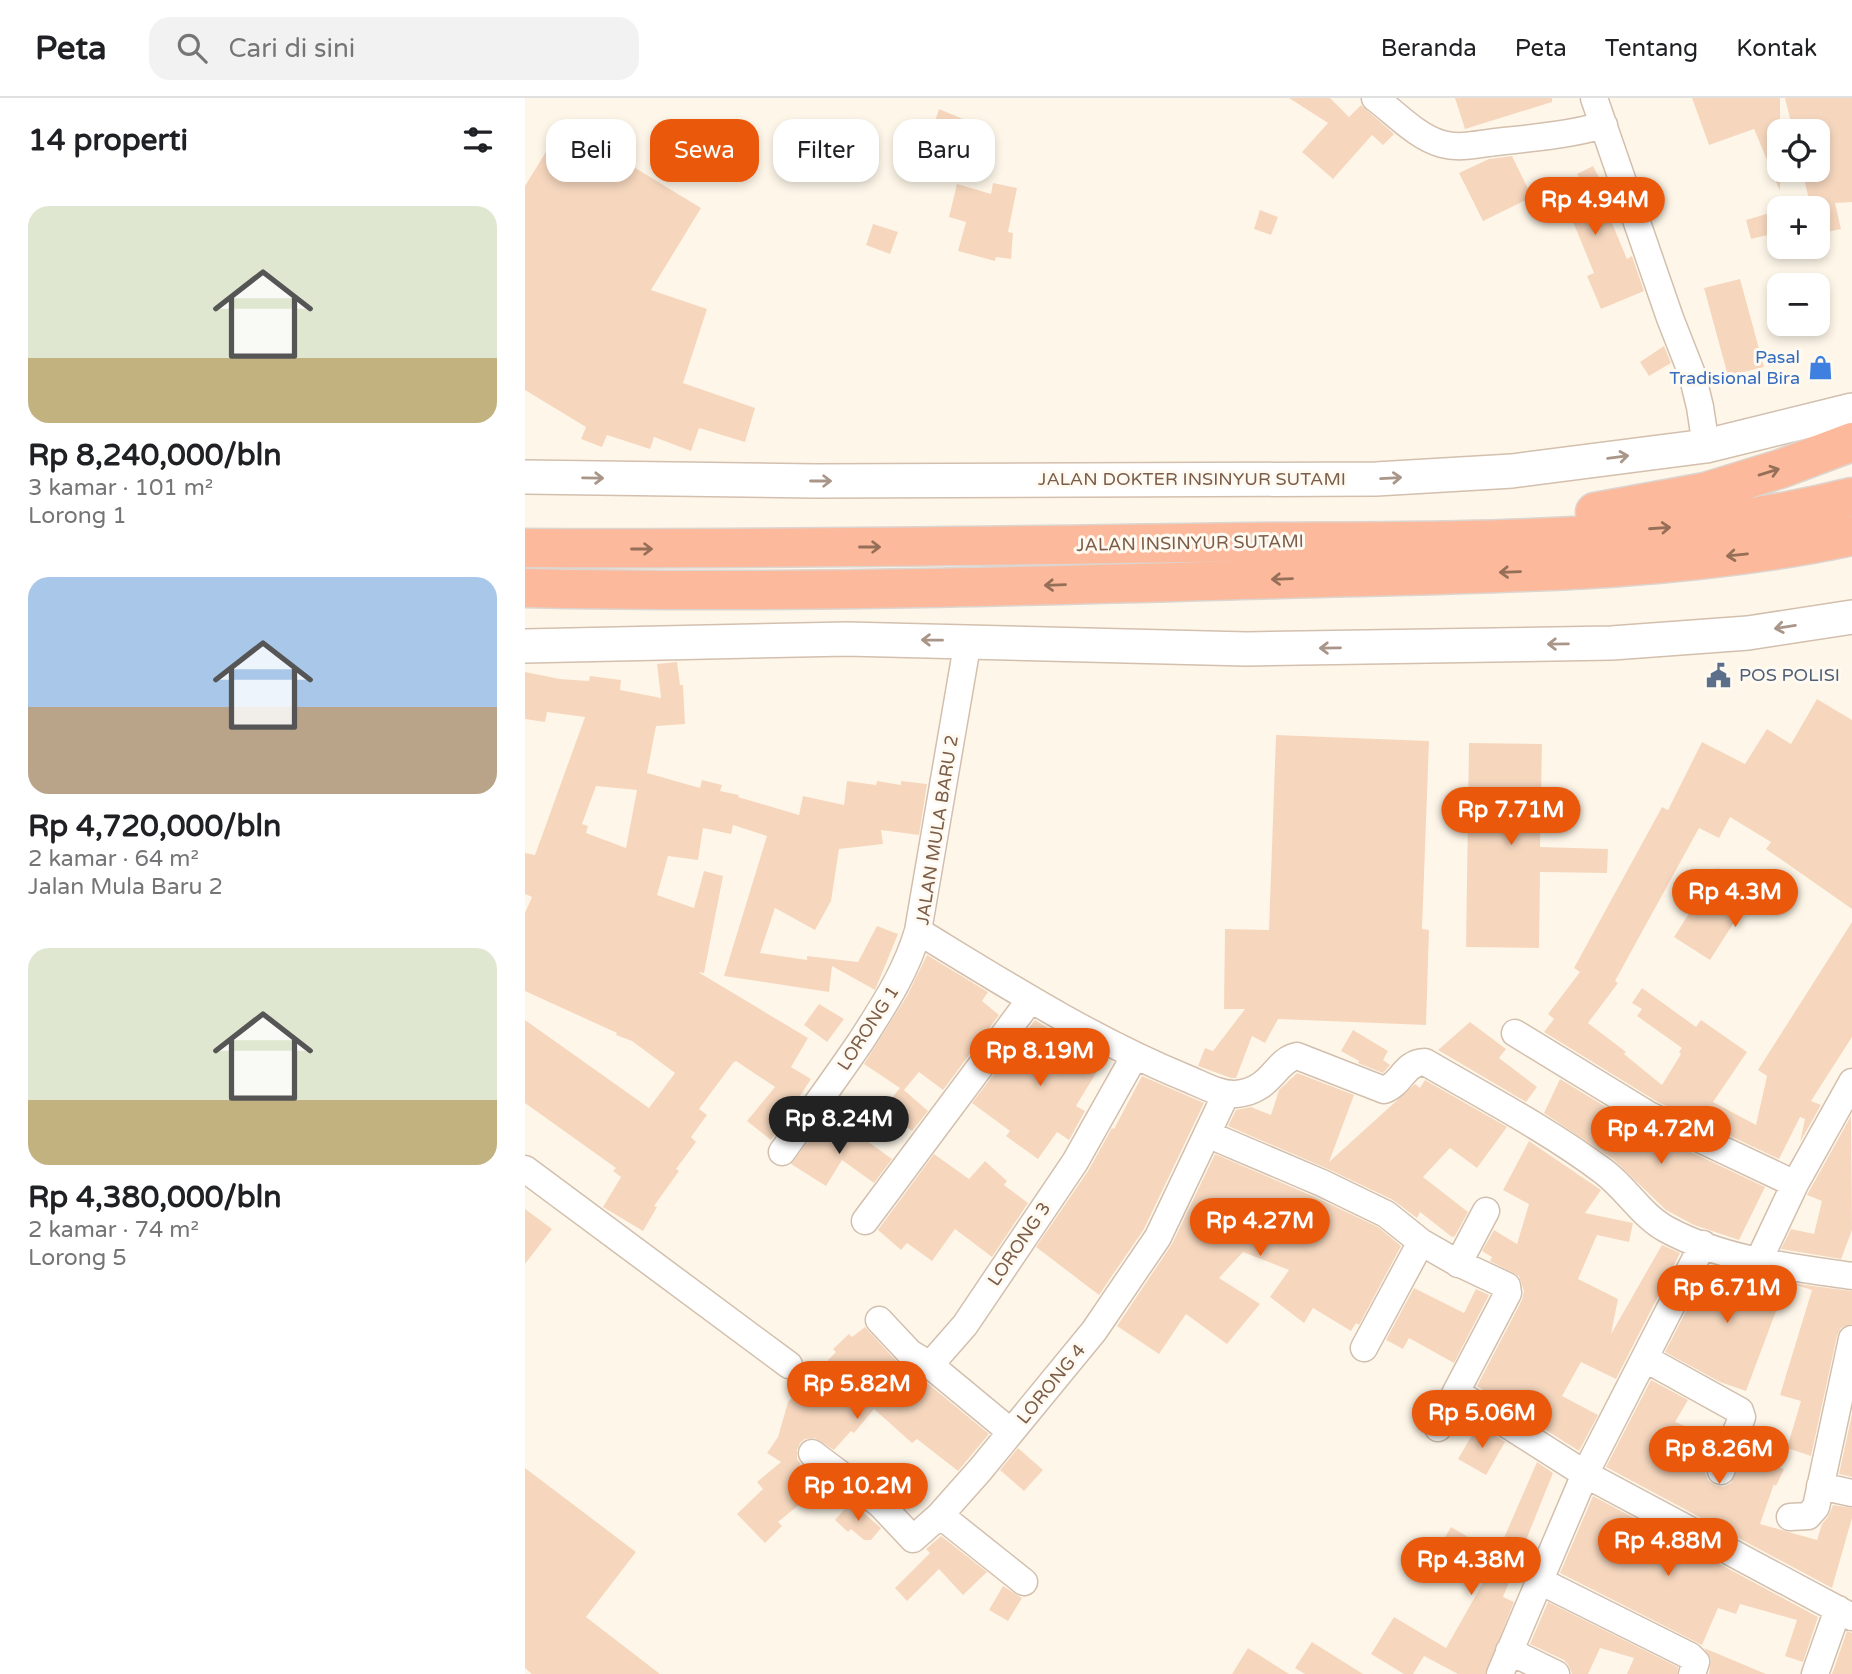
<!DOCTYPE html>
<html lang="id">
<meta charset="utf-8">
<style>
:root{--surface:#fff;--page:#f2f2f2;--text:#202124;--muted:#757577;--line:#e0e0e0;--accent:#ea580c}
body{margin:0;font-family:"Varela Round",sans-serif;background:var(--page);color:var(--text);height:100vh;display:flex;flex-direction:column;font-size:26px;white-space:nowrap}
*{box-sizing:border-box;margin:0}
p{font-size:23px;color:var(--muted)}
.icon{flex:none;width:38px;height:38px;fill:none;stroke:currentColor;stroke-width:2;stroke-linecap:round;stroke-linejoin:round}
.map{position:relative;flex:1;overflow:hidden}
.sheet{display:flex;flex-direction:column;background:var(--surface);width:525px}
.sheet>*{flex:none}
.top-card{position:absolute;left:21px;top:21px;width:665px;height:63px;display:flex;gap:14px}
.buttons{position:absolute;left:1242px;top:21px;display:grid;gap:14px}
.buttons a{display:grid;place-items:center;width:63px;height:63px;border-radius:14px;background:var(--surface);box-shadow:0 4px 10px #0003;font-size:35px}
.price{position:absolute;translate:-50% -60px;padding:0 16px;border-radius:24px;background:var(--accent);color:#fff;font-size:23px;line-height:46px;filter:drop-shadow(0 2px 4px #0008)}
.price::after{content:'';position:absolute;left:50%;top:42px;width:21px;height:16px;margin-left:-10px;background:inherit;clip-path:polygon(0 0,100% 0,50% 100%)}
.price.active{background:#222;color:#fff}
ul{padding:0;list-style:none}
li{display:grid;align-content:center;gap:14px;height:371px;padding:0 28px}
li span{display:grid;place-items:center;height:217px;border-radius:21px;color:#555}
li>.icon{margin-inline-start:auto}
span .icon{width:126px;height:126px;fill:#fffc;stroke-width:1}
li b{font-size:30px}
h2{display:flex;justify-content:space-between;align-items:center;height:84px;padding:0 28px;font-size:30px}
.chip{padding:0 24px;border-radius:21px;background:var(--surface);box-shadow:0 4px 10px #0003;font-size:24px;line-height:63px}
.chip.active{background:var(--accent);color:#fff}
header{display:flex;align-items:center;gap:42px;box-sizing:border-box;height:98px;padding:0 35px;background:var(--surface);border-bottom:2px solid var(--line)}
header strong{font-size:33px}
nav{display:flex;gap:38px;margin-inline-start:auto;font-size:24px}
.search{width:490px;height:63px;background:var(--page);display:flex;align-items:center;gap:18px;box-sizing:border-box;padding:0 24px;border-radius:21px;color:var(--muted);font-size:26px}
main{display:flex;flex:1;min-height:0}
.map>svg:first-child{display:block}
.building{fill:#f6d7be;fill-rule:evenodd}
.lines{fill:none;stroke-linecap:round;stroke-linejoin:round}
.minor-casing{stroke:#d3bfad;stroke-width:29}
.tertiary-casing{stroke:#d3bfad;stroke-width:36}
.motorway-casing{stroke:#ddd5d0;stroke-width:41}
.minor{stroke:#fff;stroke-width:26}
.tertiary{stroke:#fff;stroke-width:33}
.motorway{stroke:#fdb99b;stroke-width:38}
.oneway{stroke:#aa9689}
.oneway2{stroke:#966f59}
.labels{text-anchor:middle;stroke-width:6;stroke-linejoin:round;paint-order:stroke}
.shop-label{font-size:18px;fill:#366cbe;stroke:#fffaf1;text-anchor:end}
.street-label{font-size:18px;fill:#7c5d49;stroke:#fffaf1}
.service-label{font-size:18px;fill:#4e5e75;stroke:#fffaf1;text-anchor:start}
</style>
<header>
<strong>Peta</strong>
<div class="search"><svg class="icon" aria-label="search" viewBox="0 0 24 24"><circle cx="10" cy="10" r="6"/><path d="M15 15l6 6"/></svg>Cari di sini</div>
<nav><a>Beranda</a><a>Peta</a><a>Tentang</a><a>Kontak</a></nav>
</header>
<main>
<section class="sheet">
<h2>14 properti<svg class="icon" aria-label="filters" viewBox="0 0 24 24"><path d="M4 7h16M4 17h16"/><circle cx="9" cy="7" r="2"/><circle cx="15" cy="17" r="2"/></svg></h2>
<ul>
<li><span style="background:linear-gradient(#dfe7d0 70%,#c2b280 0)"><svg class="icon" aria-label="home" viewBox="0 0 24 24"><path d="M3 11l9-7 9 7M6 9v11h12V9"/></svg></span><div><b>Rp 8,240,000/bln</b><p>3 kamar · 101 m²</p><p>Lorong 1</p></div></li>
<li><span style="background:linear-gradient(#a9c7e8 60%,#b9a48a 0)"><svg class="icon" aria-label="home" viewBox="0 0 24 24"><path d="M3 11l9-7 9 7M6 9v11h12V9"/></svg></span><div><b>Rp 4,720,000/bln</b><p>2 kamar · 64 m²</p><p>Jalan Mula Baru 2</p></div></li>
<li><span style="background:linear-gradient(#dfe7d0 70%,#c2b280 0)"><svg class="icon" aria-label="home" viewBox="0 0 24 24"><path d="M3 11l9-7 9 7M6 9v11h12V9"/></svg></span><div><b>Rp 4,380,000/bln</b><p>2 kamar · 74 m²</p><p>Lorong 5</p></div></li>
</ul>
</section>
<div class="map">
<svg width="1327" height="1576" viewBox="0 0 1327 1576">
<rect width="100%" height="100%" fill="#fef7e9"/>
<path class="building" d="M764 0H805L824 19 836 7 869 36 858 47 847 37 808 81 777 54 803 25Z
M930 0H1027V4L940 31Z
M1167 0H1255V93L1229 31 1184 47Z
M1260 0H1327V104L1310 105 1316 131 1293 136V110H1286L1277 72H1293V33H1268Z
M414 11 438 21 432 52 402 47Z
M38 26 176 110 126 192 182 211 158 285 230 310 220 344 174 330 166 353 129 339 125 351 82 337 77 349 56 341 61 329 0 292V88Z
M987 58 1007 99 958 123 934 75 964 61Z
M1068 68 1080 91 1074 94 1102 161 1107 158 1119 193 1076 211 1062 178 1069 175 1042 109 1015 118 1007 96 1055 81 1052 76Z
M468 85 492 90 483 134 488 135 486 161 471 159 470 163 433 153 441 124 424 119 432 86 466 96Z
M735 112 753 119 746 137 729 131Z
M1255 112V134L1226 141 1221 122Z
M348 126 373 134 365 156 341 147Z
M1215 181 1239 269 1203 278 1179 190Z
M1139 248 1146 265 1124 278 1115 264Z
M152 564 155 587H158L160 626 131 628 122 675 175 690 177 682 197 687 195 693 214 697 213 699 274 717 278 698 319 707 322 683 351 687 352 683 376 687V683L402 686 394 737 356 732 358 746 314 751 306 803 290 832 250 810 235 855 282 862V858L333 864 352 828 373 836 350 892 307 868 304 894 199 878 242 738 208 727 206 736 178 730 173 762 143 758 132 797 169 810 179 773 198 778 179 875 173 874 283 940 266 969 286 981 246 1042 222 1023 250 989 211 963 208 965 174 1011 182 1017 166 1039 171 1044 151 1071 154 1073 129 1108 132 1109 118 1133 78 1109 96 1079 88 1073 91 1070 0 1005V922L124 1010 150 975 107 943 91 937 92 935 0 893V815L7 799 0 796V755L10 757 60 619 22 614 20 624 0 621V574L35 581 64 583 65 578 96 582 95 592 136 600 132 566ZM71 688 112 692 101 750 61 735 63 728 57 726Z
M1292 601 1327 622V811L1241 751 1246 744 1205 719 1194 740 1174 730 1090 883 1093 885 1063 925 1101 954 1099 956 1137 987 1156 956 1154 954 1157 950 1112 918 1117 911 1107 905 1117 890 1171 929 1176 922 1222 954 1188 1004 1231 1027 1242 978 1233 972 1327 824V939L1286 1003 1296 1007 1275 1044 1280 1021 1275 1019 1254 1061 1131 1003 1019 934 1029 921 1023 916 1055 874 1049 870 1137 709 1143 712 1177 644 1220 666 1242 631 1266 646Z
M751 637 904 643 897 831 904 832 901 927 753 921 740 945 727 938 711 980H706L673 968 680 950 688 953 720 911H699L700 831 744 832Z
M944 645 1017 646 1015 749 1083 751 1082 775 1015 774 1014 850 941 849Z
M1193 770 1229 793 1185 862 1149 839Z
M402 857 463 894 457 903 474 917 418 992 394 974 379 992 403 1013 387 1033 358 1011 375 990 339 966 382 898Z
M294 906 319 921 302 944 279 927Z
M510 922 541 942 543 940 580 960 551 1008 560 1013 544 1042 532 1034 513 1061 481 1038 485 1033 447 1005Z
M945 924 981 951 974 960 1012 989 1001 1004 913 952Z
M828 932 863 953 858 962 865 967 858 975 833 965 834 963 816 953Z
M772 975 829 997 804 1064 890 986 895 990 900 982 982 1029 952 1070 925 1050 898 1079 943 1114 930 1138 927 1139 895 1114 892 1120 868 1102 803 1071 703 1028 711 1012 726 1009 746 1017 754 992Z
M617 978 679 1005 619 1131 574 1197 511 1149 563 1073 587 1030 589 1031Z
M1035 981 1117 1031 1240 1089 1214 1142 1169 1127 1141 1112 1088 1061 1019 1015Z
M1326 1018 1327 1132 1316 1161 1256 1151 1266 1131 1289 1136 1297 1103 1282 1097Z
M299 1023 331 1044 335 1038 367 1061 349 1085 317 1062 301 1088 266 1066Z
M1004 1043 1076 1092 1060 1115 1108 1125 1104 1144 1072 1137 1053 1181 1093 1201 1086 1236 1137 1147 1155 1155 1091 1281 1056 1264 1037 1298 1073 1317 1054 1353 952 1288 997 1202 999 1193 994 1178 965 1163 967 1159 957 1153 969 1132 992 1146 1004 1106 978 1092Z
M409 1056 444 1081 460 1063 482 1083 479 1087 503 1105 467 1159 430 1131 407 1163 382 1145 376 1152 353 1132Z
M690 1056 790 1099 853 1129 876 1148 834 1227 831 1225 826 1233 788 1210 779 1225 745 1199 764 1172 718 1154 694 1180 735 1206 702 1246 661 1216 634 1256 592 1228 647 1146Z
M0 1111 27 1131 0 1166Z
M1185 1167 1227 1178 1262 1184 1221 1293 1195 1284 1140 1254Z
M1264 1185 1327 1193V1226L1316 1230 1312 1238 1286 1358 1262 1350 1276 1303 1255 1297 1287 1192Z
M889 1190 939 1215 951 1191 964 1197 929 1265 884 1240 878 1251 861 1242Z
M340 1229 374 1266 396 1280 464 1336 433 1373 392 1341 387 1345 349 1311 329 1335 326 1333 309 1352 290 1340 280 1341 275 1345 272 1352V1361L276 1366 265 1382 281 1401 253 1424 257 1428 240 1445 212 1416 238 1391 232 1384 256 1364 242 1355 253 1339 263 1304 311 1254 308 1251 324 1236 327 1239Z
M1126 1282 1163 1302 1150 1324 1192 1341 1180 1375 1183 1382 1190 1387 1198 1389 1206 1385 1220 1354 1259 1371 1251 1388 1249 1386 1235 1426 1292 1442 1297 1426 1303 1419 1308 1407 1327 1410V1420L1307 1490 1081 1369Z
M1327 1316V1379L1314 1376Z
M953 1327 980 1344 961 1377 933 1361Z
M493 1350 518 1372 499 1393 475 1372Z
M1012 1364 1028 1375 978 1499 989 1504 960 1576H933L899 1558 888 1576H879L846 1556 869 1519 921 1550 959 1483 911 1455 926 1429 972 1456Z
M0 1370 111 1454 61 1519 135 1576H7L0 1570Z
M1068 1398 1293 1519 1278 1564 1260 1558 1272 1522 1215 1506 1211 1516 1193 1510 1177 1547 1035 1475Z
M326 1404 356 1430 346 1442H339L326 1431 323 1434 310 1422Z
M416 1438 462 1474 438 1497 414 1471 382 1503 370 1490 405 1455 401 1451Z
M478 1488 497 1500 483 1523 464 1512Z
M1023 1504 1153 1569 1152 1576H1102L1109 1560 1075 1550 1063 1576H1047L1044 1568 1039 1562 1005 1546Z
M1322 1533 1327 1535V1576H1307Z
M787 1544 838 1576H780L770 1570Z
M723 1550 764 1576H707Z
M1179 1550 1241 1576H1184L1186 1561Z"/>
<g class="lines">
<defs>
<path id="minor" d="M850 0C870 15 892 39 917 46 935 51 953 46 971 44 1008 40 1043 37 1079 27
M1069 0 1145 220 1167 276 1175 309 1181 348
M443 542 393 833C480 886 566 941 661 980 676 986 694 997 711 996 747 993 750 962 772 958L859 992C877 986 879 964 900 964 960 999 1023 1032 1078 1073 1101 1090 1116 1117 1141 1131 1198 1162 1264 1169 1327 1178
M990 935 1124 1017 1270 1086
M682 1036 797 1085 861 1116 896 1144 929 1163 982 1188 983 1195 931 1294 1060 1376 1327 1519
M257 1054C284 1017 310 981 336 943 359 907 381 874 393 833
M0 1071 264 1267
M340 1123 505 902
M1233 1164 1270 1086 1327 984
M933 1166 961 1113
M354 1222 385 1255 405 1267 440 1227 550 1064 609 959
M839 1250 896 1144
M1121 1261 1215 1313 1217 1319 1196 1373
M405 1267 486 1334
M913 1330 931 1294
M287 1355 355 1406 388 1441 415 1417 455 1372 569 1233 633 1139 701 996
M1295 1388 1327 1395
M415 1417 499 1484
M1265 1419 1283 1418 1291 1409 1327 1241
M1015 1483 1165 1558 1171 1564 1167 1576
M984 1553 1031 1576
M975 1576 1060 1376 1178 1146
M1290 1576 1313 1511"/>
<path id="tertiary" d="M0 379 291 383 851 381 987 373 1181 348 1327 312
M0 548 322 541 722 551 1087 545 1223 535 1327 519"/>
<path id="motorway" d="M1070 414 1180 394 1255 371 1327 344
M0 450C241 451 481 448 722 444 923 442 1130 448 1327 399
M0 490C252 496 503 488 755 481 946 475 1140 478 1327 438"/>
</defs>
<use href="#minor" class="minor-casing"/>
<use href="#tertiary" class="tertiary-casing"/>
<use href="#motorway" class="motorway-casing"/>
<use href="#minor" class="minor"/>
<use href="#tertiary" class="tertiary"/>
<use href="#motorway" class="motorway"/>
</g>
<defs><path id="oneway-shaft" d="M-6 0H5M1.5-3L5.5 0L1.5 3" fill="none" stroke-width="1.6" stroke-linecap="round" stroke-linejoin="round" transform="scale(1.75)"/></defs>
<g class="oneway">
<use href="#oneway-shaft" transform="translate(1093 359) rotate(-7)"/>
<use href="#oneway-shaft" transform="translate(68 380) rotate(1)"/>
<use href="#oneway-shaft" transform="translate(866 380) rotate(-3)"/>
<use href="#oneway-shaft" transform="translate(296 383)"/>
<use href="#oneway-shaft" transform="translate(1260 529) rotate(171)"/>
<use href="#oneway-shaft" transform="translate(407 542) rotate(-179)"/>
<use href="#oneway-shaft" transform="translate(1033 546) rotate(179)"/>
<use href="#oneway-shaft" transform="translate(805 550) rotate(179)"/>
</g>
<g class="oneway2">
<use href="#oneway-shaft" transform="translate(1244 374) rotate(-17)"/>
<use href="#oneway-shaft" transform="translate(1135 430) rotate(-4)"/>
<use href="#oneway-shaft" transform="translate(345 449)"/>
<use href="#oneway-shaft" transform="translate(117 451)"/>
<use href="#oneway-shaft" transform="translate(1212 457) rotate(174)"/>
<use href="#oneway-shaft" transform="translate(985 474) rotate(178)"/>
<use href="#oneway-shaft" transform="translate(757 481) rotate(178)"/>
<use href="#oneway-shaft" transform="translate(530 487) rotate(178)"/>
</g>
<defs>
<symbol id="shop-bare" viewBox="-9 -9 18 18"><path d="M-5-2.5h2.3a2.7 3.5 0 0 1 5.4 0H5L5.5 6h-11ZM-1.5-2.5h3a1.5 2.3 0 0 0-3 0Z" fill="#3f7fe0" stroke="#fffaf1" stroke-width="2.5" paint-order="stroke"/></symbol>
<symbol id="civic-bare" viewBox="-9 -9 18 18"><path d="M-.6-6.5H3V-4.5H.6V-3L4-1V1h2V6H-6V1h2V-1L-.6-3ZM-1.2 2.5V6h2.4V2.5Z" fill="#5c6f8a" stroke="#fffaf1" stroke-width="2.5" paint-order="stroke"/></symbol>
</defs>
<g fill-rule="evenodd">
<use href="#shop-bare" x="1278" y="252" width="35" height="35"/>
<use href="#civic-bare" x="1176" y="560" width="35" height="35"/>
</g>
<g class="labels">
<g class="shop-label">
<text x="1275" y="265">Pasal<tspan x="1275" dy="21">Tradisional Bira</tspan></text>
</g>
<g class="street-label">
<text x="667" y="387">JALAN DOKTER INSINYUR SUTAMI</text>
<text transform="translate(665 445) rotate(-1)" y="6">JALAN INSINYUR SUTAMI</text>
<text transform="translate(412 732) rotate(-81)" y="6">JALAN MULA BARU 2</text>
<text transform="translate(343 930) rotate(-57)" y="6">LORONG 1</text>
<text transform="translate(494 1146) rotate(-56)" y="6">LORONG 3</text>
<text transform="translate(526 1286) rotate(-51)" y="6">LORONG 4</text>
</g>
<g class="service-label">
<text x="1214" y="583">POS POLISI</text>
</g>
</g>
</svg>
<div class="buttons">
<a><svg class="icon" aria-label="locate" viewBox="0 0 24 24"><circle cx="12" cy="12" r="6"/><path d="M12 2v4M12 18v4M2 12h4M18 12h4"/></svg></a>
<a>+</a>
<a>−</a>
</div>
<b class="price" style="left:1070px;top:139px">Rp 4.94M</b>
<b class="price" style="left:986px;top:749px">Rp 7.71M</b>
<b class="price" style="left:1210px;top:831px">Rp 4.3M</b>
<b class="price" style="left:515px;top:990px">Rp 8.19M</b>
<b class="price active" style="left:314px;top:1058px">Rp 8.24M</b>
<b class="price" style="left:1136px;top:1068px">Rp 4.72M</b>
<b class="price" style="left:735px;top:1160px">Rp 4.27M</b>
<b class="price" style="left:1202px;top:1227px">Rp 6.71M</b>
<b class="price" style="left:332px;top:1323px">Rp 5.82M</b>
<b class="price" style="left:957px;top:1352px">Rp 5.06M</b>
<b class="price" style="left:1194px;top:1388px">Rp 8.26M</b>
<b class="price" style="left:333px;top:1425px">Rp 10.2M</b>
<b class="price" style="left:1143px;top:1480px">Rp 4.88M</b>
<b class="price" style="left:946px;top:1499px">Rp 4.38M</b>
<div class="top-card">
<a class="chip">Beli</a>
<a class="chip active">Sewa</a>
<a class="chip">Filter</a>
<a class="chip">Baru</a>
</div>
</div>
</main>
